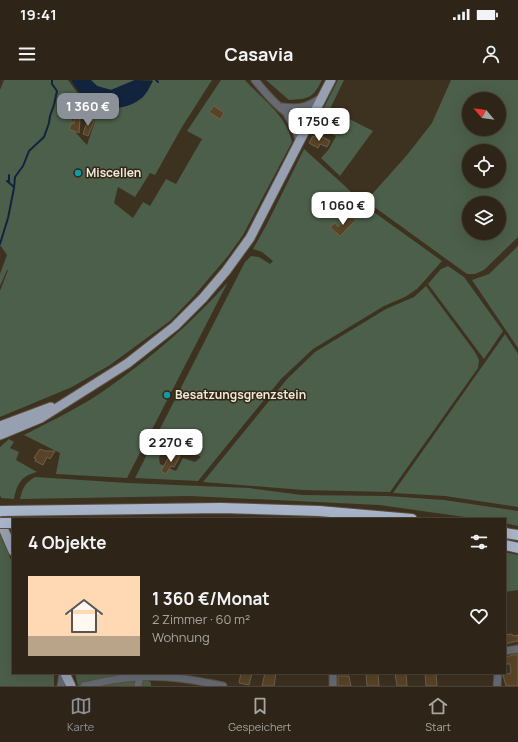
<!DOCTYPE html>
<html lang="de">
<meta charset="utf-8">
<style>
:root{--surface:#2e2518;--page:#3a3125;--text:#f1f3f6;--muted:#a7a5a2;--line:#494237;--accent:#8c9099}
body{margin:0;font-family:Manrope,sans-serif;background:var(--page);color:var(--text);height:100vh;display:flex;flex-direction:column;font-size:15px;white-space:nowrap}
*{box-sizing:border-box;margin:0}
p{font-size:13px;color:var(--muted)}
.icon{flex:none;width:22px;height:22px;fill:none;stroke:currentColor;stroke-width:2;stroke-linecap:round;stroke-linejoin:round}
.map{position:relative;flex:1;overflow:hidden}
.panel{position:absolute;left:12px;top:438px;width:494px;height:156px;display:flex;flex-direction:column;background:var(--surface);border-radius:0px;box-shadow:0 4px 16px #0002,0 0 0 1px var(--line)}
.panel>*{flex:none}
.needle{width:26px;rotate:299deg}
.fabs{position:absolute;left:462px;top:12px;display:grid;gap:8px}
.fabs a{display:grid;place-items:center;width:44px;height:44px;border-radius:50%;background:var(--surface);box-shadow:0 4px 16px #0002,0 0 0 1px var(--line);font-size:20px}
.price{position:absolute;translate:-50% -34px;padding:0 9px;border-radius:8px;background:#fff;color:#222;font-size:13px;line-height:26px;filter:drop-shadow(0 1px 2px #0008)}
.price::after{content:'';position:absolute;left:50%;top:24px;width:12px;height:9px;margin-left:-6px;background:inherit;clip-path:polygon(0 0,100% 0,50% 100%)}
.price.selected{background:var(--accent);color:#fff}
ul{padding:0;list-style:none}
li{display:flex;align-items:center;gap:12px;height:100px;padding:0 16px}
li span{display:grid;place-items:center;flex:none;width:112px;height:80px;border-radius:0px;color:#555}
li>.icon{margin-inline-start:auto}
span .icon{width:48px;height:48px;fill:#fffc;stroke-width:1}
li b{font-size:17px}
h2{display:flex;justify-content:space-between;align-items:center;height:48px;padding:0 16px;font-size:17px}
.status{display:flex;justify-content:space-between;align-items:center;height:28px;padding:0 20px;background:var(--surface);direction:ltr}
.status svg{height:11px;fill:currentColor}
header{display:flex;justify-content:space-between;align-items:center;height:52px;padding:0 16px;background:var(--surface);font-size:18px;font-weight:700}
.dock{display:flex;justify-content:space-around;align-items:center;height:56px;border-top:1px solid var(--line);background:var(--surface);font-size:11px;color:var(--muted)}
.dock a{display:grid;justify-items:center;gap:2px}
.dock .selected{color:var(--accent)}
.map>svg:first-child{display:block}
.green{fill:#4c5f4a;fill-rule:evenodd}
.water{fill:#12243d}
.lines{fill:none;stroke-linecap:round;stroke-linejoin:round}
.stream{stroke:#12243d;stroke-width:2}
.building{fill:#584325;stroke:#6e604d}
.minor-casing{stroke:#5a4e3e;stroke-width:9}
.major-casing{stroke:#5a4e3e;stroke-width:11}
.highway-casing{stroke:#5a4e3e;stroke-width:12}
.minor{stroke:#656a73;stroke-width:7}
.major{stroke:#96a0b1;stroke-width:9}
.highway{stroke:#a9b5ca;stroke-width:10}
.highway-bridge-casing{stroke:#5a4e3e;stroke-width:12;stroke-linecap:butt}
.highway-bridge{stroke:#a9b5ca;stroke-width:10}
.culture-dot{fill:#0f9aa8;stroke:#332716;stroke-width:1.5}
.labels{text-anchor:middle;stroke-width:3;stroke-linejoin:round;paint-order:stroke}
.poi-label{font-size:12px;font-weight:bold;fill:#f0e8dd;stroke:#332716;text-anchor:start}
</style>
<div class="status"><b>19:41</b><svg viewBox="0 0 49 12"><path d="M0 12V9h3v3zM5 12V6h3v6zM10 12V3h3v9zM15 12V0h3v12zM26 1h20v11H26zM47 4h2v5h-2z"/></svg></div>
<header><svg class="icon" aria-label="menu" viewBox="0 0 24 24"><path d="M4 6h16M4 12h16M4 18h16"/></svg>Casavia<svg class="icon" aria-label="person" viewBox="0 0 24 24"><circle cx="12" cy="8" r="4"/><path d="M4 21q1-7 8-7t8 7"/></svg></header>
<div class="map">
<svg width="518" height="606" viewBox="0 0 518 606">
<rect width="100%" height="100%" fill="#3d3120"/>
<path class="green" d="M4 0H68L79 15 73 22 72 40 75 43 76 53 87 65 95 41 90 38 93 31 86 19 95 25 153 1 152 0H212L182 47 155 95 150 93 135 117 118 107 114 123 133 138 143 122 150 126 166 99 176 104 202 59 187 51 221 0H245C262 19 287 36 292 62L243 155 228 176 194 216 170 241 110 285 72 307 0 337V211L8 190H7L0 206V194L7 175 0 165V10Z
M91 0H135L111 10 97 6Z
M266 0H322C313 18 309 19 289 20Z
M338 0H344L330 29 373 51 340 96 321 78 329 69 336 56 315 45Z
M451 0H518V157L484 190 475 194H467L366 121 407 75 432 43ZM469 19H499V49H469ZM469 71H499V101H469ZM469 123H499V153H469Z
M304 69 346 107 364 125 442 181 417 209 405 217 384 226 313 269 281 299 198 401 135 398 245 182 251 176 259 177 270 184 273 181 262 172 253 169 268 142ZM168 356 201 377 195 382 183 378 176 391 160 384 159 378Z
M518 166V268L472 200 489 194Z
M448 186 464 197 503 251 484 279 428 204 441 189Z
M228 202 127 398 56 394 60 373 24 355C53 340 83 326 109 307 152 277 193 242 228 202Z
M426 206 475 272 479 280 478 288 390 412 303 410 203 402 287 299 315 272 386 229 414 217Z
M505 254 518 274V427L445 416 393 413Z
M9 359 14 362 10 368 19 372 16 380 37 392C21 396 17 404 14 419L1 418 0 415V367Z
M35 397 128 403 249 408 302 415 388 416 444 420 518 431V446L505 443V439H479L379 425 190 416 20 419C23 407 25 403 35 397Z
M0 453 13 485V593H54V606H0Z
M505 472 518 475V510L505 512Z
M75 593H143L151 603V606H78Z"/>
<path class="water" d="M71 0H91L97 6 111 10 135 0 153 1C150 6 147 13 143 17 126 32 98 32 82 15 78 11 74 5 71 0Z"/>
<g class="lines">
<path class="stream" d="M156 0 158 2
M7 101 14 107
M9 102V95
M0 164 8 138 14 108 15 97 23 86 29 71 44 57 49 43 50 36 54 25 57 11 52 4V0"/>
</g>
<path class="building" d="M75 23 81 24 79 53 69 49 72 43 74 44Z
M214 26 224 33 220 39 209 32Z
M88 39 94 41 88 56 83 54Z
M319 55 330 61 327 67 320 64 318 68 309 63 313 56 318 58Z
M350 135 356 140 340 156 330 147 335 143 338 147Z
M40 369 45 371H55L50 379 47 377 43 385 35 381 36 379 34 378Z
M173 372 180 376 174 387 171 386 166 394 161 391 170 375 172 376Z
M512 554 513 556 518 555V561L505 564V555Z
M518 574V606H506L503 595 511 593 510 584H506L505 577Z
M241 593H252L249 605 239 603Z
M265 593H276L274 606H262Z
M366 593H378L379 606H367Z
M395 593H406L407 606H397Z
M425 593H436L437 606H426Z
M338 596H349L351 606H338Z"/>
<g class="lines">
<defs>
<path id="minor" d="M255 0C266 14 290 42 309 43
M282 27C300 29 306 28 321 18
M292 30 299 33 309 43
M288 36 295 48 300 62
M505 571 518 569
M61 606 63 593
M84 606C136 593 170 594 223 606
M138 606 140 596
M333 606V595
M497 606 498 593"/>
<path id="major" d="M0 346 51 327
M0 355 41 338 128 283 175 246 203 218 226 191 250 158 331 0
M0 441 13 471
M65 593 71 606"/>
<path id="highway" d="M0 431 221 428 319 431 412 439
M505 453 518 455
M505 465 518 468"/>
</defs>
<use href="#minor" class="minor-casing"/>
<use href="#major" class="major-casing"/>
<use href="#highway" class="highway-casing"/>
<use href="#minor" class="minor"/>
<use href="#major" class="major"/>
<use href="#highway" class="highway"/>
<defs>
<path id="highway-bridge" d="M0 443H13"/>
</defs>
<use href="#highway-bridge" class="highway-bridge-casing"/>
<use href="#highway-bridge" class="highway-bridge"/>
</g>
<g class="culture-dot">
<circle cx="78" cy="93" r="4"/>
<circle cx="167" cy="315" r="4"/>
</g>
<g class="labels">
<g class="poi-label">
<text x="86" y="97">Miscellen</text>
<text x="175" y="319">Besatzungsgrenzstein</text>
</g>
</g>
</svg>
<div class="fabs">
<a><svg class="needle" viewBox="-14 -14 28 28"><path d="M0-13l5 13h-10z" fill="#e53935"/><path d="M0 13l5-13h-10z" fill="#a7a5a2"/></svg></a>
<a><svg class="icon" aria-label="locate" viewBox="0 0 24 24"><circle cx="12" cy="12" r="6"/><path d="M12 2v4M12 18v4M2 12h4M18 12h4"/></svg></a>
<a><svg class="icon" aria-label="layers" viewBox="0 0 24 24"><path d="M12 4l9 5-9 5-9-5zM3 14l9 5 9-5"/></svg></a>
</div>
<b class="price selected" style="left:88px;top:47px">1 360 €</b>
<b class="price" style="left:319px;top:62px">1 750 €</b>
<b class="price" style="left:343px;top:146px">1 060 €</b>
<b class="price" style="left:171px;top:383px">2 270 €</b>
<section class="panel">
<h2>4 Objekte<svg class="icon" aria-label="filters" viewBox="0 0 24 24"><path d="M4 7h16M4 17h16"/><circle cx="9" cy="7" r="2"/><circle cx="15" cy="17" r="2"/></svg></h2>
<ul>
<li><span style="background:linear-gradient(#ffd9b3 75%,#b9a48a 0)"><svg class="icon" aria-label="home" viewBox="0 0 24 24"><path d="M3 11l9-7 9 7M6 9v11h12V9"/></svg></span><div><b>1 360 €/Monat</b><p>2 Zimmer · 60 m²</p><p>Wohnung</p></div><svg class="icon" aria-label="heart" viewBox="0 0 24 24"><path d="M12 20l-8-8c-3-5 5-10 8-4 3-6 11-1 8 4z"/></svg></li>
</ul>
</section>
</div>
<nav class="dock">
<a class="selected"><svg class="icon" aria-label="map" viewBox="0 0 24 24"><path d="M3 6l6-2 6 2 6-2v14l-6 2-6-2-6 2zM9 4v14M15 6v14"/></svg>Karte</a>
<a><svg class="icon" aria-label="saved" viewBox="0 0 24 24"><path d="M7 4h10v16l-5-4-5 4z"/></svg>Gespeichert</a>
<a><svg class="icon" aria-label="home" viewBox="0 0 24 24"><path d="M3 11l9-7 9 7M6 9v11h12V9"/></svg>Start</a>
</nav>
